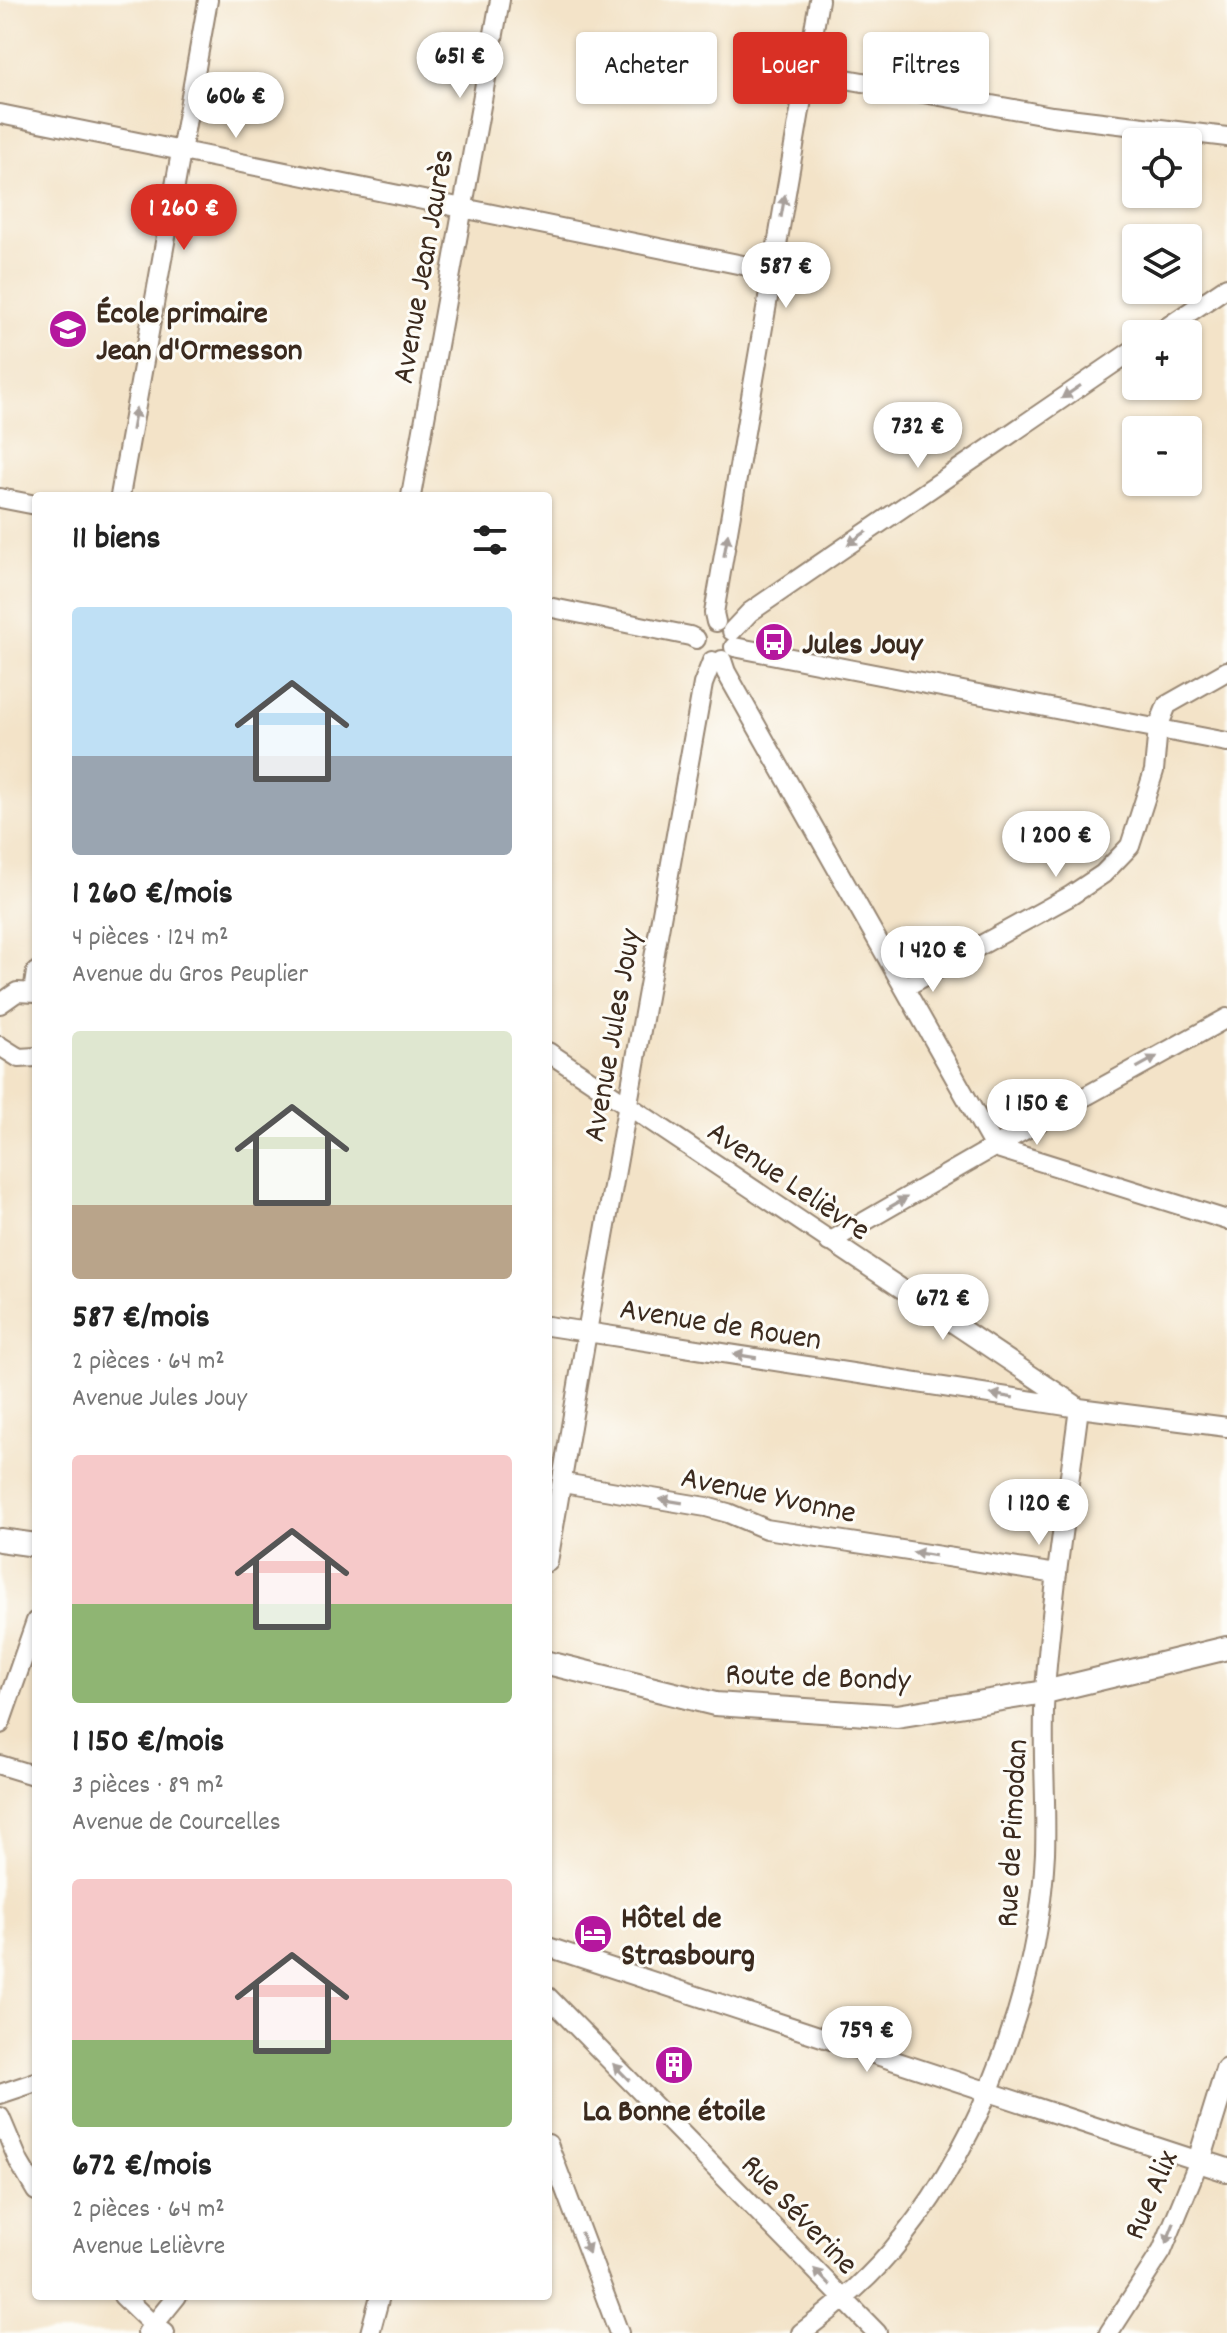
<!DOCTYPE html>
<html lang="fr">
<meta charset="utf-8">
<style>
:root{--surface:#fff;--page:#f6f6f6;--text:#222;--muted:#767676;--accent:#d93025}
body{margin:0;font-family:Dekko,sans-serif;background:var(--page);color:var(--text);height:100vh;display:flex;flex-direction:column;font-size:30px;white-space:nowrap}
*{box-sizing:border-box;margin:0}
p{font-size:26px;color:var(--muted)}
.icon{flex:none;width:44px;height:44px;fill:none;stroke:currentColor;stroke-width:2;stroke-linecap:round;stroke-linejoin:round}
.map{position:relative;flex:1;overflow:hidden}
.side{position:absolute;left:32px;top:492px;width:520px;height:1808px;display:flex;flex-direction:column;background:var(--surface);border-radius:8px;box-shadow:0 2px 6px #0004}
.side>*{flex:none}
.banner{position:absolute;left:576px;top:32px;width:530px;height:72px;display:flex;gap:16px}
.tools{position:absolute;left:1122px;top:128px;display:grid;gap:16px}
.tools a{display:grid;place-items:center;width:80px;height:80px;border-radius:8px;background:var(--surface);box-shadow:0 2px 6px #0004;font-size:40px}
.price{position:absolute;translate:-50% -68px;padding:0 18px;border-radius:28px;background:#fff;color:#222;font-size:26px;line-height:52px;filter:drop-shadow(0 2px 4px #0008)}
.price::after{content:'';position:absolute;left:50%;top:48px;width:24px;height:18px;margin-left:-12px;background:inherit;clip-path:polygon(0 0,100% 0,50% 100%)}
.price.current{background:var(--accent);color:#fff}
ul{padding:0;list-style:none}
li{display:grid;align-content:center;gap:16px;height:424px;padding:0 40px}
li span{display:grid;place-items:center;height:248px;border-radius:8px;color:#555}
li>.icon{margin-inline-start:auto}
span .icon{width:144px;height:144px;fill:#fffc;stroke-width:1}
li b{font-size:34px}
h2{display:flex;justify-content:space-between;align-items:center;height:96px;padding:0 40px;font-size:34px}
.tag{padding:0 28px;border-radius:8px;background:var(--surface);box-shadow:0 2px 6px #0004;font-size:28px;line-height:72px}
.tag.current{background:var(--accent);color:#fff}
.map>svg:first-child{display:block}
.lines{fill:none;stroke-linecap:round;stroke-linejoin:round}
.minor-casing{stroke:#978673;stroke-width:22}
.tertiary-casing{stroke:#978673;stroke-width:26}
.minor{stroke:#fff;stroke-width:18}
.tertiary{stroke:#fff;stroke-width:22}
.oneway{fill:#a79f9a}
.labels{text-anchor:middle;stroke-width:6;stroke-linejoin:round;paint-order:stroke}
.street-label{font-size:32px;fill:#3b2a1e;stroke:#fdfcf7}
.poi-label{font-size:32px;font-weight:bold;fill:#3b2a1e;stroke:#fdfcf7;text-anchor:start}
</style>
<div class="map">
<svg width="1227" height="2333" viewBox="0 0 1227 2333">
<rect width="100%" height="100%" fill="#fdfcf7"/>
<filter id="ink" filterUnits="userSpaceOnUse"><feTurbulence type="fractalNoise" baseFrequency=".0125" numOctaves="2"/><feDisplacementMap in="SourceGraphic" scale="16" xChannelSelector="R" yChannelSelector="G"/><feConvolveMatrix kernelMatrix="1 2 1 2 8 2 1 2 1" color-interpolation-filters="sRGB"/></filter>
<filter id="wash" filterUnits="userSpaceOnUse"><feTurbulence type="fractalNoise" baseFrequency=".006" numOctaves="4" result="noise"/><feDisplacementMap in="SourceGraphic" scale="32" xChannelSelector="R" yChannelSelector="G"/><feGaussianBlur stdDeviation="1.8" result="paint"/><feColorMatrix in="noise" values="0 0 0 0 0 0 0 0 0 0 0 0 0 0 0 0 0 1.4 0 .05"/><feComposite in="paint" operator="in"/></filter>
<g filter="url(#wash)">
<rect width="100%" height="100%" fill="#f3e3c8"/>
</g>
<g filter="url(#ink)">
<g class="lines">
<defs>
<path id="minor" d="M807 72 1052 116 1227 137
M0 114 772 271
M1157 334 1227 287
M120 496 208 0
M411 496 500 0
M0 498 36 505
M548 607 690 636 696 639
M716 622 714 613 819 0
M732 631 750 612 1136 348
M734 647 1227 742
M722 660 726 672 994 1147 1227 1220
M905 987 1070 896 1103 874 1130 846 1154 771 1158 727 1167 705 1227 671
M33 992 36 972
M0 1004 17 992 36 993
M0 1046 19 1058 36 1057
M548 1052 1074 1404
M829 1242 994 1147 1227 1018
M548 1326 1079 1408 1227 1427
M563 1483 706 1507 728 1513 766 1529 1057 1574
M548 1562 587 1332 703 684 712 661
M0 1724 36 1621
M0 1765 36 1776
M548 1947 1199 2161 1162 2251 1109 2333
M548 1997 877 2333
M0 2094 36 2082
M0 2117 19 2162 36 2191
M548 2144 619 2333
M123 2296 153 2325 165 2333
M147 2333 177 2296
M370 2333 380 2296
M801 2333C838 2305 874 2275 902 2238 985 2134 1039 1985 1045 1853 1047 1799 1041 1744 1045 1690 1052 1595 1067 1501 1079 1408"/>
<path id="tertiary" d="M0 1540 36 1545
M548 1663 715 1704 897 1716 1045 1692 1227 1648
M1227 2070 1199 2161 1227 2170"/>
</defs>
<use href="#minor" class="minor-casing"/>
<use href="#tertiary" class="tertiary-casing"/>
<use href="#minor" class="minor"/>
<use href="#tertiary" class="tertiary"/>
</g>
<defs><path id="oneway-solid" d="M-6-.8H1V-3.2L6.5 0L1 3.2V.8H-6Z" transform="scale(2)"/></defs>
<g class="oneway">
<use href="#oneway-solid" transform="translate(783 206) rotate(-80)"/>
<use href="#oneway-solid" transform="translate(1071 392) rotate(146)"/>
<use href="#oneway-solid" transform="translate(134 419) rotate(-80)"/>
<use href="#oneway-solid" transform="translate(857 538) rotate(145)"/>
<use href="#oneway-solid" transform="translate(726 545) rotate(-80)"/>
<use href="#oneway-solid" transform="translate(1147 1062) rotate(-29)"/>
<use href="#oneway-solid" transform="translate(897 1203) rotate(-30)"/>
<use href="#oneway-solid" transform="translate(745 1356) rotate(-171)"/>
<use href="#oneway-solid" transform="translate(1002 1396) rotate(-171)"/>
<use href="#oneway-solid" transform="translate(671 1501) rotate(-171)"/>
<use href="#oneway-solid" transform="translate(924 1554) rotate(-171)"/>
<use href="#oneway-solid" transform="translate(621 2072) rotate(-134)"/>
<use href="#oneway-solid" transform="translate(1170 2233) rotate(112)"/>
<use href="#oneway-solid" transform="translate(585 2243) rotate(69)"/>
<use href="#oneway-solid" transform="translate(822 2277) rotate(-134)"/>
</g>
</g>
<defs>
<symbol id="school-disc" viewBox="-11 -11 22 22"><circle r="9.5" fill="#b5179e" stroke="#fdfcf7"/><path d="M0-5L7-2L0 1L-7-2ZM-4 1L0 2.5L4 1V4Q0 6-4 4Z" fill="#fff"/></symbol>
<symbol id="bus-disc" viewBox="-11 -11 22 22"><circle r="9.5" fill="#b5179e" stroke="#fdfcf7"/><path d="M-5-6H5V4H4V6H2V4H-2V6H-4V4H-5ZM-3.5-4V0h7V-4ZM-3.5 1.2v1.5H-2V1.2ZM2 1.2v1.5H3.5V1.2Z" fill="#fff"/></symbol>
<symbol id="hotel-disc" viewBox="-11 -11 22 22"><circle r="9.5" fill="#b5179e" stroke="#fdfcf7"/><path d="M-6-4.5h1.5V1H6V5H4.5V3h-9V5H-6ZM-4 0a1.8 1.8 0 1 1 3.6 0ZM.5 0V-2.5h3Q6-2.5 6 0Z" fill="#fff"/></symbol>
<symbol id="building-disc" viewBox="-11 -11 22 22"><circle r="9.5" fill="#b5179e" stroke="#fdfcf7"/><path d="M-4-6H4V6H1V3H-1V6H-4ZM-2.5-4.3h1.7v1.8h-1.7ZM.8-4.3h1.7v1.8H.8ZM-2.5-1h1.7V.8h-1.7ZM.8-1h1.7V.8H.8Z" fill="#fff"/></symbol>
</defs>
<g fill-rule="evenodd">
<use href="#school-disc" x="46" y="307" width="44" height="44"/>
<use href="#bus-disc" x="752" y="620" width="44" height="44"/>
<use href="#hotel-disc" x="571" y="1912" width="44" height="44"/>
<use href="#building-disc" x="652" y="2043" width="44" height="44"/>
</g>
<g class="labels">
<g class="street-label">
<text transform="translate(421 266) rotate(-80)" y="11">Avenue Jean Jaurès</text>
<text transform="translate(610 1035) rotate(-80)" y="11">Avenue Jules Jouy</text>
<text transform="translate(790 1179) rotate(34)" y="11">Avenue Lelièvre</text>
<text transform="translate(721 1322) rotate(9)" y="11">Avenue de Rouen</text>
<text transform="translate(769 1493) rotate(12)" y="11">Avenue Yvonne</text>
<text transform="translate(818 1675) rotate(2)" y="11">Route de Bondy</text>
<text transform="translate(1010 1833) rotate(-87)" y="11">Rue de Pimodan</text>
<text transform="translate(1149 2194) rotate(-67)" y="11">Rue Alix</text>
<text transform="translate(801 2213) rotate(46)" y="11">Rue Séverine</text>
</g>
<g class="poi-label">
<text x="96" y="322">École primaire<tspan x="96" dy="37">Jean d'Ormesson</tspan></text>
<text x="802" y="653">Jules Jouy</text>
<text x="621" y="1927">Hôtel de<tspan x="621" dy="37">Strasbourg</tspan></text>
<text x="674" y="2120" text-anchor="middle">La Bonne étoile</text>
</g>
</g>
</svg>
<div class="tools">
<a><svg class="icon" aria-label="locate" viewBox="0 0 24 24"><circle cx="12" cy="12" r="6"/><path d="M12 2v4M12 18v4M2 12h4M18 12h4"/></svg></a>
<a><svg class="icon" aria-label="layers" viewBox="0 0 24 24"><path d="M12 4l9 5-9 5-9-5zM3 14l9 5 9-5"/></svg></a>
<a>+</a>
<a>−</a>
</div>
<b class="price" style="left:460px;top:100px">651 €</b>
<b class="price" style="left:236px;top:140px">606 €</b>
<b class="price current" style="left:184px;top:252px">1 260 €</b>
<b class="price" style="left:786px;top:310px">587 €</b>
<b class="price" style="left:918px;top:470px">732 €</b>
<b class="price" style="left:1056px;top:879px">1 200 €</b>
<b class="price" style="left:933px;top:994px">1 420 €</b>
<b class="price" style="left:1037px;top:1147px">1 150 €</b>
<b class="price" style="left:943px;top:1342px">672 €</b>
<b class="price" style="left:1039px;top:1547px">1 120 €</b>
<b class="price" style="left:867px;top:2074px">759 €</b>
<div class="banner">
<a class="tag">Acheter</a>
<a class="tag current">Louer</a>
<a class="tag">Filtres</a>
</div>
<section class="side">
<h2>11 biens<svg class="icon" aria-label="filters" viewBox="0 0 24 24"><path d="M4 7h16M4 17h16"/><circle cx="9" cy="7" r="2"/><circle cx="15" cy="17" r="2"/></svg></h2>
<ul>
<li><span style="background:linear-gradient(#bfe0f5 60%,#9aa5b1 0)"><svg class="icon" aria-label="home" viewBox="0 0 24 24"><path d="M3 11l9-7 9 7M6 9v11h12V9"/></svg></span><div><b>1 260 €/mois</b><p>4 pièces · 124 m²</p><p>Avenue du Gros Peuplier</p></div></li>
<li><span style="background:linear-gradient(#dfe7d0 70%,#b9a48a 0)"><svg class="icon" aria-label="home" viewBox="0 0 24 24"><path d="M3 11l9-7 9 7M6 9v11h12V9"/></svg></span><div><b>587 €/mois</b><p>2 pièces · 64 m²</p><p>Avenue Jules Jouy</p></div></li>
<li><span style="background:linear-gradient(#f6c9c9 60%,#8fb573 0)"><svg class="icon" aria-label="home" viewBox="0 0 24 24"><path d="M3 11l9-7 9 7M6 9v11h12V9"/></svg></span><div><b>1 150 €/mois</b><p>3 pièces · 89 m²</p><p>Avenue de Courcelles</p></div></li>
<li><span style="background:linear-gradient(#f6c9c9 65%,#8fb573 0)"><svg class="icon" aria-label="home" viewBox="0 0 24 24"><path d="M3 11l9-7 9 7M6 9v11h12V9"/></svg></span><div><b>672 €/mois</b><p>2 pièces · 64 m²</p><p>Avenue Lelièvre</p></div></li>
</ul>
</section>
</div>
